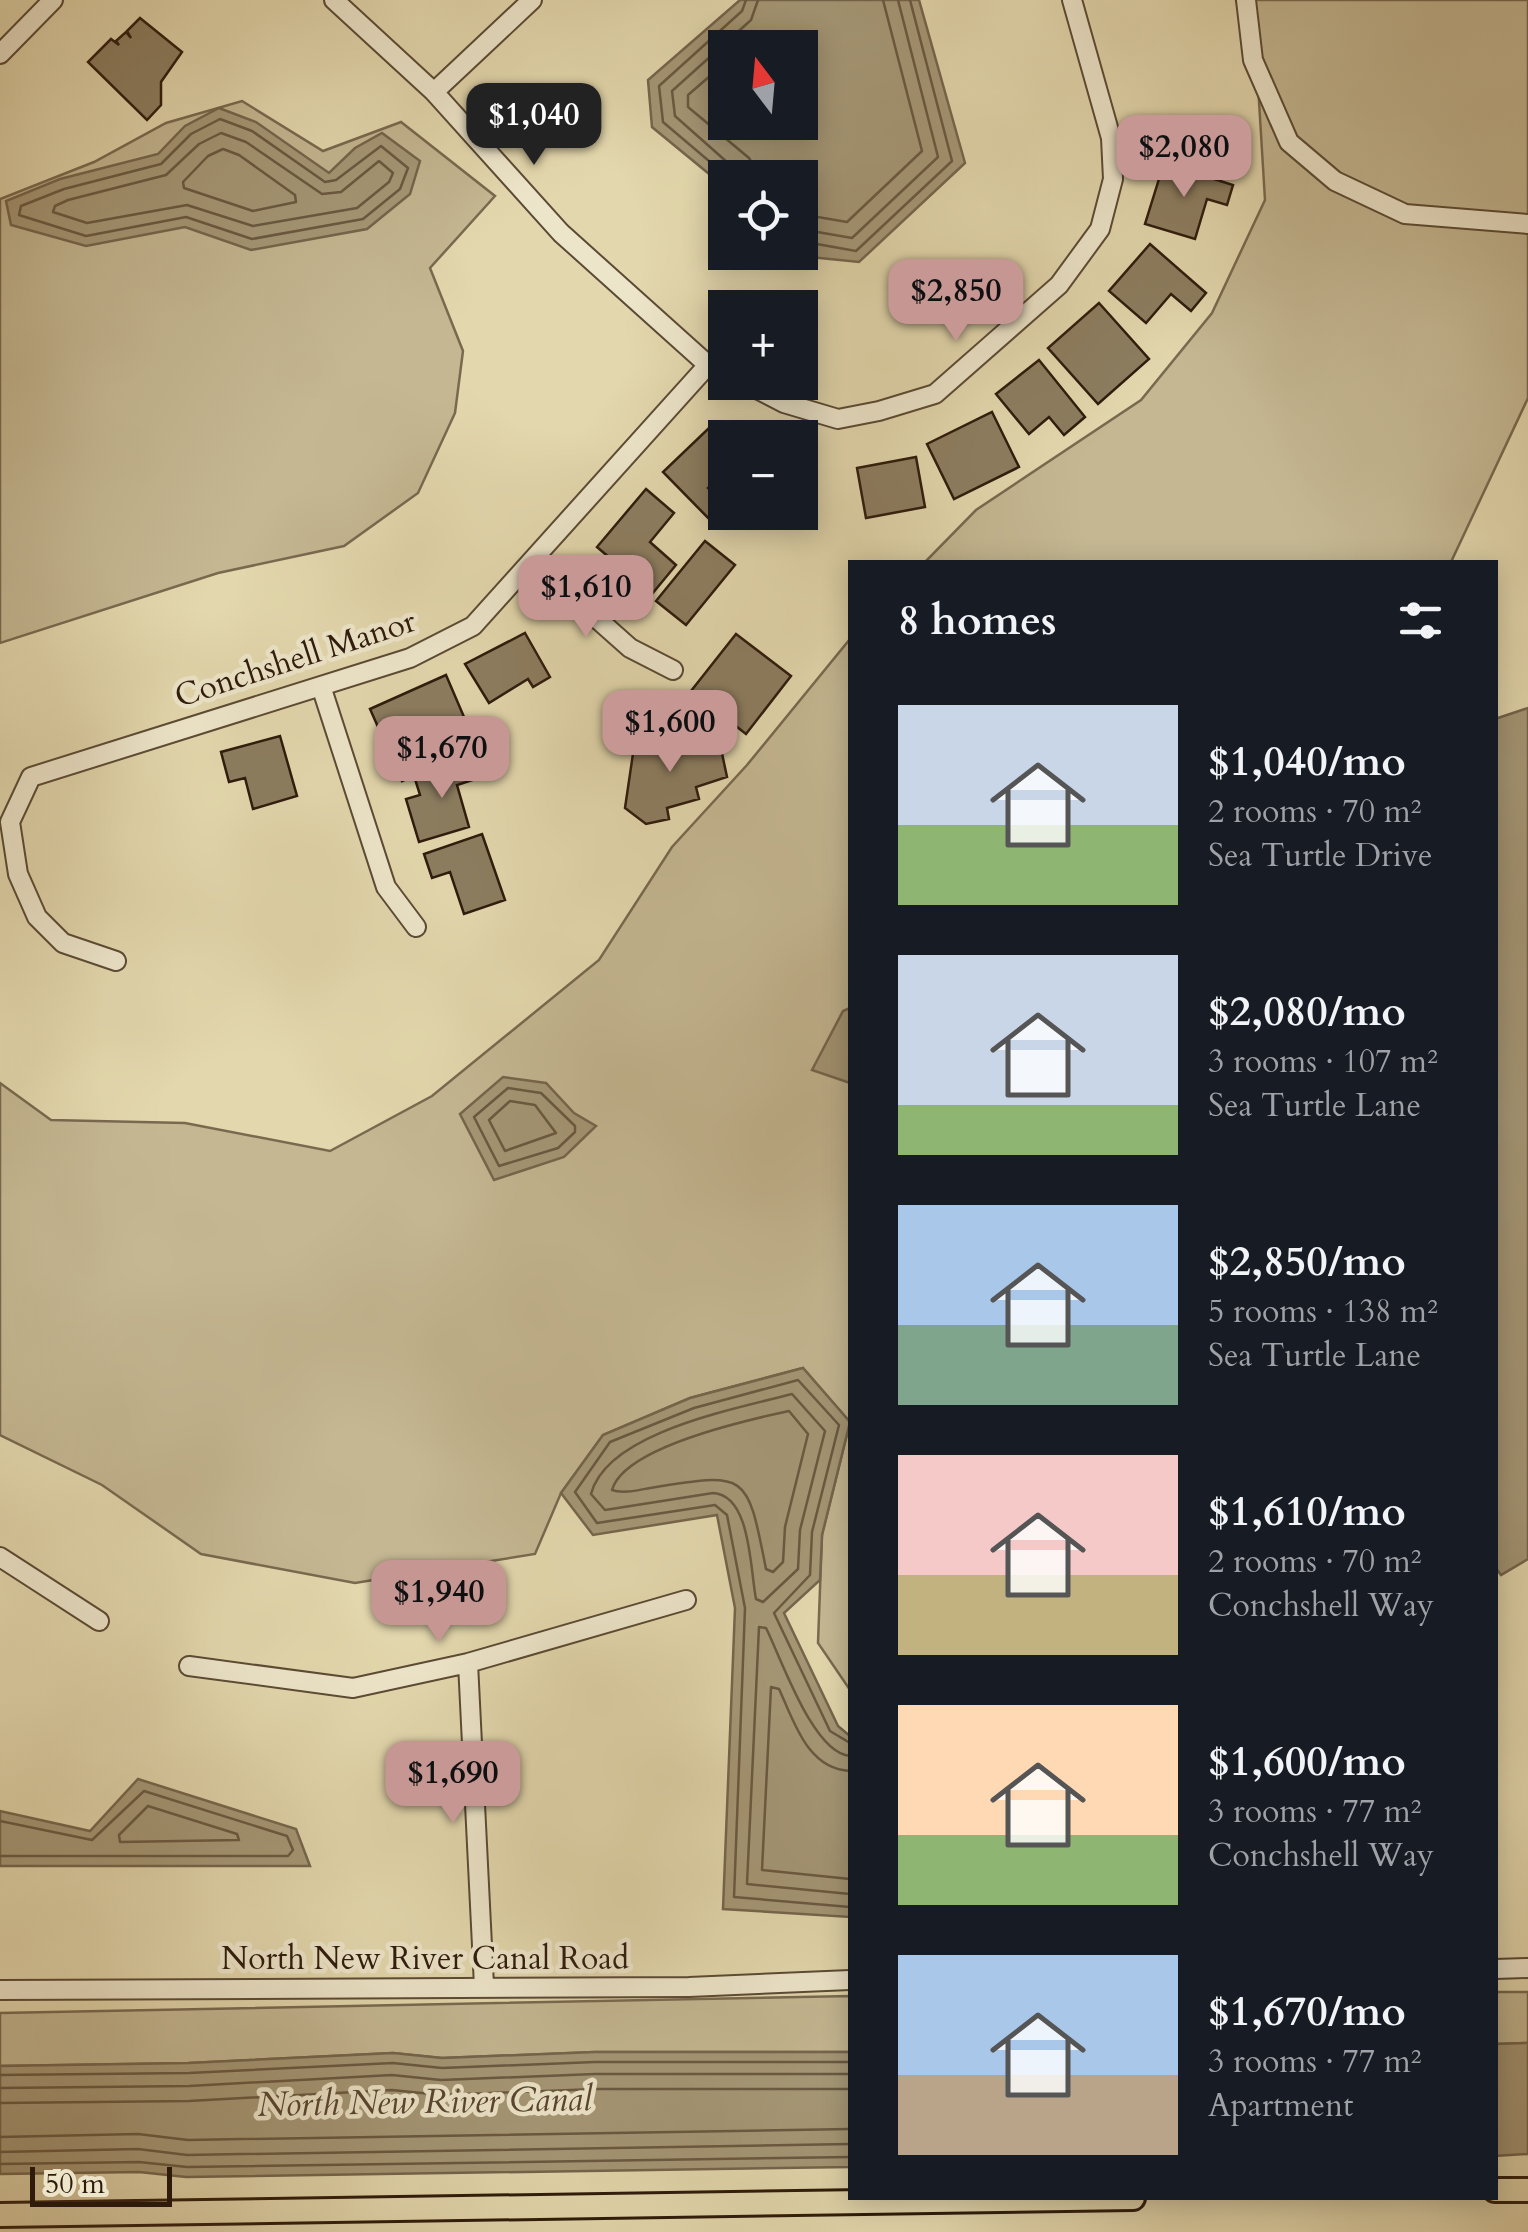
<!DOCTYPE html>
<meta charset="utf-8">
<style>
:root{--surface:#171b24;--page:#242831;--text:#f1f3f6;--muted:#9ea1a6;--accent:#c59692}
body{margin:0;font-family:Cardo,serif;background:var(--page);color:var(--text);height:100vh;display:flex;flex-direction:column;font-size:38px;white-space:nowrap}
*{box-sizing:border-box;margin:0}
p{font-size:32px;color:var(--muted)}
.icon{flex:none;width:55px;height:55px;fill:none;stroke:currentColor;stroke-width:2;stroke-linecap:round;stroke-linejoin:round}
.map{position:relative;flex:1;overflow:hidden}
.drawer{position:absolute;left:848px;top:560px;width:650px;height:1640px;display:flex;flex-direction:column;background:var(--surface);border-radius:0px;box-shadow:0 5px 25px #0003}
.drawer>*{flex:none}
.needle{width:65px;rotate:344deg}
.tools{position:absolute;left:708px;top:30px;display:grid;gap:20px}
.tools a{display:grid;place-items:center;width:110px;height:110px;border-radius:0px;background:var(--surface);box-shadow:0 5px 25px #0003;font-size:50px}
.scale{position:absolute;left:30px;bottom:25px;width:142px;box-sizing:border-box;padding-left:10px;border:5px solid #2e1b0c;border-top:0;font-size:28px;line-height:35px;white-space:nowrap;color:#2e1b0c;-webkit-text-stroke:8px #ede5ca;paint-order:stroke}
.price{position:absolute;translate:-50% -85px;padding:0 22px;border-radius:20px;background:var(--accent);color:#111;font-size:32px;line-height:65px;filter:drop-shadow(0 2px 5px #0008)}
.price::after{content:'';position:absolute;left:50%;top:60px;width:30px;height:22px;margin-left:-15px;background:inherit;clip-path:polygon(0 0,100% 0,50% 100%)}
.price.selected{background:#222;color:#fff}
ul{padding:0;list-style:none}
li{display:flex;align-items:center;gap:30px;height:250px;padding:0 50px}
li span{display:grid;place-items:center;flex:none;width:280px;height:200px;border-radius:0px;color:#555}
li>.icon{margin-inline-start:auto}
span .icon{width:120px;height:120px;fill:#fffc;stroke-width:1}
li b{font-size:42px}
h2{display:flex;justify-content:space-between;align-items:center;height:120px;padding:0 50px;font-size:42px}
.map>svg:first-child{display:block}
.green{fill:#c4b792;stroke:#79694f;stroke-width:2.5}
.water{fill:#a59776;stroke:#75654c;stroke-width:2.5;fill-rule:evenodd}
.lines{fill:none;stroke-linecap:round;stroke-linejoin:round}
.shore{stroke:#6a5941;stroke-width:2.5}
.building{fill:#8c7d60;stroke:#2e1b0c;stroke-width:2.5}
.minor-casing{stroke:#5b4a34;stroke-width:22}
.major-casing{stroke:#2e1b0c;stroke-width:28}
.minor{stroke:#ede5ca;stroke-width:18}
.major{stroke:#e3d7ad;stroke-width:22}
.labels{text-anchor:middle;stroke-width:9;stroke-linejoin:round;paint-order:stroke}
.street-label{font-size:32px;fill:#2e1b0c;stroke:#ede5ca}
.water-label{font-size:35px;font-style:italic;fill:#584631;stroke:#ede5ca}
</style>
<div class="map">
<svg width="1528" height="2232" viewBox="0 0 1528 2232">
<rect width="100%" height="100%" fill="#e3d7ad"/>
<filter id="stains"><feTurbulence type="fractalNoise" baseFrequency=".002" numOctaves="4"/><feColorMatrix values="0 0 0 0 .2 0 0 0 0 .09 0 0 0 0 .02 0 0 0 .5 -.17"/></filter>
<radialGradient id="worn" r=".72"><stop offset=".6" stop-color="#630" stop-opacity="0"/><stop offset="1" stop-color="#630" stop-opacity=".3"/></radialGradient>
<path class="green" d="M1236 0H1528V398L1451 562H925L976 510 1141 400 1212 313 1265 200 1258 85Z
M242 101 323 151 401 122 495 196 430 268 463 351 455 413 418 493 344 546 218 573 0 643V199L94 162 166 123Z
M850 639V1690L818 1643 822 1535 850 1422 803 1368 690 1398 603 1435 561 1493 535 1554 355 1583 201 1554 102 1485 0 1435V1083L51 1120 185 1123 330 1151 432 1096 599 960 672 847 747 765Z
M1495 1992H1528V2043L1495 2044Z
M850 1996V2052H595L442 2058 393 2053 188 2063 0 2066V2013Z"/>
<path class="water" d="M740 0H919L965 163 859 262 810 257 800 248V178H725V187L652 127 648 80ZM725 48H800V122H725Z
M219 108 256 122 329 173 355 148 382 133 420 161 410 194 367 229 251 250 185 227 86 246 11 225 6 201 60 179 158 154 185 126Z
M1528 708V1559L1501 1575 1495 1567V719Z
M850 1008V1083L812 1070 843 1011Z
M503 1077 546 1083 574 1113 596 1126 564 1157 494 1180 460 1114Z
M803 1368 850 1422 822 1535 820 1580 784 1613 838 1726 850 1736V1917L723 1909 735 1608 717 1515 593 1535 561 1493 603 1435 690 1398Z
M138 1779 296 1829 310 1866H0V1811L90 1831Z
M1528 2043V2154L1495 2156V2044Z
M595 2052H850V2167L186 2177 139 2172 0 2174V2066L189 2063 393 2053 442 2058Z"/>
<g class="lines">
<path class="shore" d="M725 63 688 95V107L749 158 761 178
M220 119 252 131 325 182 336 180 381 146 408 168 400 189 363 219 252 239 186 217 86 236 19 215 21 206 64 189 161 164 191 134Z
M221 133 246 142 322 194 341 192 379 161 393 173 389 182 357 208 253 226 187 205 87 223 53 212 55 206 68 200 166 175 199 144Z
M223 149 239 155 295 195 296 202 253 211 184 188 183 182 208 156Z
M729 178 663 122 659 86 742 11 746 0
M745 178 675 116 672 91 751 20 758 0
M800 214 847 222 922 151 883 0
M800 229 852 238 938 157 898 0
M800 241 856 251 952 161 910 0
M508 1088 541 1093 575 1126V1132L558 1148 499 1166 474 1117Z
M510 1101 535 1105 556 1133 505 1151 489 1120Z
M792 1394 825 1431 800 1530 798 1569 763 1602 756 1599C750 1569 751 1495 713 1493L605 1510 591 1494C607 1432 736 1409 792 1394Z
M789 1411 808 1434 785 1527 783 1562 773 1572 766 1569C747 1472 748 1472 650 1488 638 1490 623 1494 612 1490 624 1447 747 1420 789 1411Z
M850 1743 830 1731 774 1613 810 1575 812 1532 839 1425 798 1380 694 1408 610 1442 575 1492 597 1523 715 1505 727 1515 745 1608 734 1897 850 1907
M850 1756C813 1753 782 1660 766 1628L759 1627 747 1884 850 1894
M850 1771C807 1769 794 1721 779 1689L771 1687 762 1870 850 1879
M148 1806 237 1834 239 1840 120 1842 119 1835Z
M0 1821 92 1840 144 1791 287 1836 293 1850 288 1856H0
M0 2075 189 2073 393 2063 442 2068 595 2062H850
M0 2088 189 2086 392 2075 441 2080 595 2074H850
M0 2103 189 2101 392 2090 441 2095 596 2089H850
M0 2137 138 2134 188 2140 850 2129
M0 2152 138 2149 187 2155 850 2144
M0 2164 139 2162 187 2167 850 2157"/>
</g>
<path class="building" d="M140 18 182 52 161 82V105L147 120 88 62 111 39 119 45 116 41 126 32 131 38 127 31Z
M1164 163 1233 185 1227 205 1207 199 1195 239 1145 224Z
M1150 244 1206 293 1191 311 1171 294 1146 323 1109 291Z
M1099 303 1149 359 1098 404 1048 348Z
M1039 360 1085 417 1064 435 1049 417 1029 434 996 394Z
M992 412 1019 467 954 499 927 444Z
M709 428 725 444V471L708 488 725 505V512H730L716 526 663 472Z
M916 457 925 507 866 518 857 468Z
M646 489 674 513 650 542 676 565 652 594 597 547Z
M705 541 735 565 686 625 656 601Z
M525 633 550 677 533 687 528 679 489 703 465 664Z
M736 634 791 676 746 734 691 691Z
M446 675 464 717 453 721 459 756 402 781 370 709Z
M280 736 297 796 253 809 245 778 229 782 221 752Z
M659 736 679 743 720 744 727 777 696 787 699 799 667 808 669 819 646 824 625 808 635 740Z
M483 759 488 775 457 785 469 827 419 842 406 799 420 795 415 779Z
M482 834 505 900 464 914 450 872 432 878 424 854Z"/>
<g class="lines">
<defs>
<path id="minor" d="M334 0 434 92 561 233 708 365 725 373
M1246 0 1253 60 1289 142 1335 181 1405 214 1528 224
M0 54 53 0
M434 92 532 0
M743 382 784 403 838 419 879 411 935 394 1059 285 1100 229 1113 179 1111 138 1072 0
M532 561 630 648 673 670
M321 686 386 887 416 927
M116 961 63 943 37 917 18 874 10 822 31 777 410 658 473 626 708 365
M0 1557 99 1621
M468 1663 484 1986
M189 1666 353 1688 468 1663 686 1600
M1495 1969 1528 1968
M0 1990 689 1987 850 1980"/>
<path id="major" d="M1495 2190H1528
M0 2215 1133 2198"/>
</defs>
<use href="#minor" class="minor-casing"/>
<use href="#major" class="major-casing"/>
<use href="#minor" class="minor"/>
<use href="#major" class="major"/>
</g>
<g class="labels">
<g class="street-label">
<text transform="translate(295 658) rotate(-18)" y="11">Conchshell Manor</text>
<text x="425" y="1969">North New River Canal Road</text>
</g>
<g class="water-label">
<text transform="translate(425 2101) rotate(-1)" y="12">North New River Canal</text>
</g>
</g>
<rect width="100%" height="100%" filter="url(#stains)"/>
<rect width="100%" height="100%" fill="url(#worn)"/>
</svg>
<div class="tools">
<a><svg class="needle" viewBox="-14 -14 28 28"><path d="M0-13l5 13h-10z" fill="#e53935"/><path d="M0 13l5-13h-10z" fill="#9ea1a6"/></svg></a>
<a><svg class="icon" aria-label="locate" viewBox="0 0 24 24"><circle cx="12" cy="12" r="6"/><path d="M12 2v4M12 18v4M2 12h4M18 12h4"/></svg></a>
<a>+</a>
<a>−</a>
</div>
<div class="scale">50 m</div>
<b class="price selected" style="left:534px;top:168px">$1,040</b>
<b class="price" style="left:1184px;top:200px">$2,080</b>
<b class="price" style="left:956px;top:344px">$2,850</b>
<b class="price" style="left:586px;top:640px">$1,610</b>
<b class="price" style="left:670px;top:775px">$1,600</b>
<b class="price" style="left:442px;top:801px">$1,670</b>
<b class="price" style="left:439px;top:1645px">$1,940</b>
<b class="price" style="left:453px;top:1826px">$1,690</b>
<section class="drawer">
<h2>8 homes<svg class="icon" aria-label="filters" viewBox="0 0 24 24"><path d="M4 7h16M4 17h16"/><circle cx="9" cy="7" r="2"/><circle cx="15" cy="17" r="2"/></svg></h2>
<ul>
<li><span style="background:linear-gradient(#c9d6e8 60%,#8fb573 0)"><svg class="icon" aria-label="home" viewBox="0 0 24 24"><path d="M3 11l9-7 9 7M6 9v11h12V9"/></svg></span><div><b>$1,040/mo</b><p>2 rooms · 70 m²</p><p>Sea Turtle Drive</p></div></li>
<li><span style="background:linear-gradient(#c9d6e8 75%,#8fb573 0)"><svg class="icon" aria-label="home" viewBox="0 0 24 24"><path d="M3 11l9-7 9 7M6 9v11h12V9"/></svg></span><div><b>$2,080/mo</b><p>3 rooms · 107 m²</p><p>Sea Turtle Lane</p></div></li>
<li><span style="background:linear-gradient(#a9c7e8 60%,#7fa58c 0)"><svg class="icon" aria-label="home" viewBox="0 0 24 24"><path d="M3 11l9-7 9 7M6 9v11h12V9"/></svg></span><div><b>$2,850/mo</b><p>5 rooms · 138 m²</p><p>Sea Turtle Lane</p></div></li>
<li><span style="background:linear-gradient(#f6c9c9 60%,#c2b280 0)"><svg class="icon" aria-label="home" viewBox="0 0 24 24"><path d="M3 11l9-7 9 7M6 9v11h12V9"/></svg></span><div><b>$1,610/mo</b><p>2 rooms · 70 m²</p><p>Conchshell Way</p></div></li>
<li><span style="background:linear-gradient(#ffd9b3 65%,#8fb573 0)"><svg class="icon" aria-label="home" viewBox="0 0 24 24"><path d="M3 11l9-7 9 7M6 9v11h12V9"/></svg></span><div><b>$1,600/mo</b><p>3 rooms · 77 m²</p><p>Conchshell Way</p></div></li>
<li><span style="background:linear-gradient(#a9c7e8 60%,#b9a48a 0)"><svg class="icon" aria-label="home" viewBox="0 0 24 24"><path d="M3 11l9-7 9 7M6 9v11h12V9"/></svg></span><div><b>$1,670/mo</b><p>3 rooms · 77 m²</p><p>Apartment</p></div></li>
</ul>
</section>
</div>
